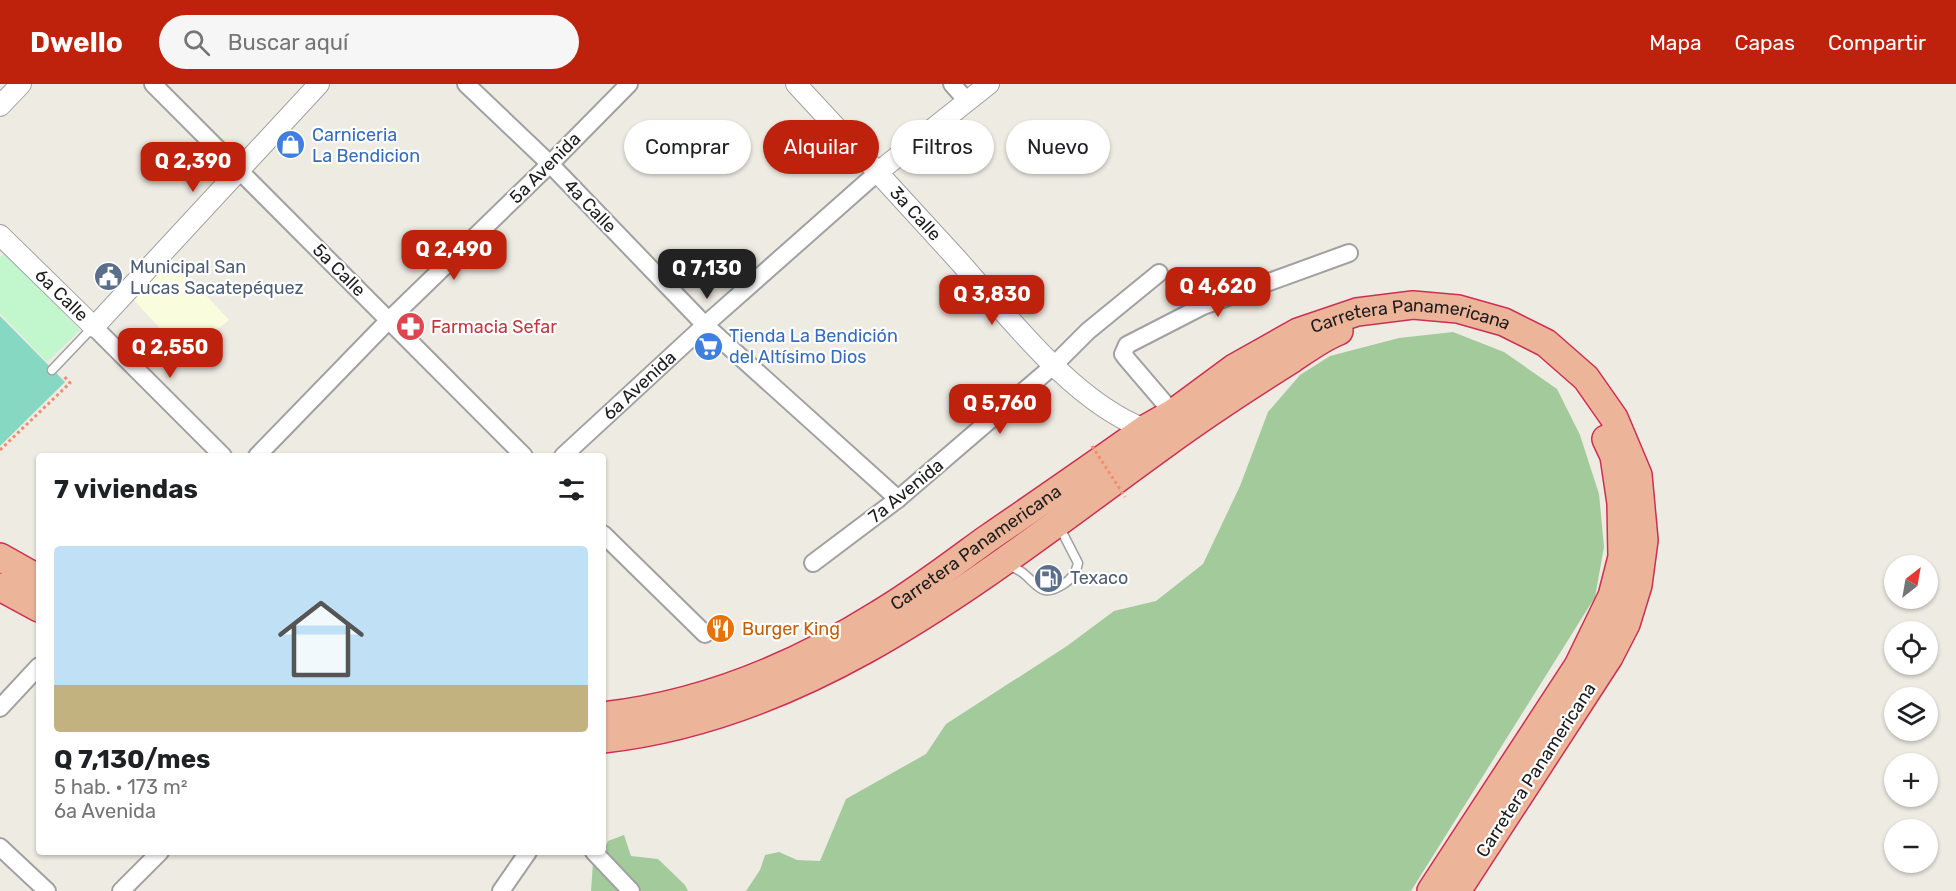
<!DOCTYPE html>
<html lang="es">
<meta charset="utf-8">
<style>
:root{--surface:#fff;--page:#f6f6f6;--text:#202124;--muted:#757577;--accent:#be210c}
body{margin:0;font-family:Rubik,sans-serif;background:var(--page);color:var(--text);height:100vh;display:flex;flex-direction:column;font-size:22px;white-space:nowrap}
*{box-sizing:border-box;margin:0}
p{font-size:20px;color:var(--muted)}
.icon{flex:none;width:33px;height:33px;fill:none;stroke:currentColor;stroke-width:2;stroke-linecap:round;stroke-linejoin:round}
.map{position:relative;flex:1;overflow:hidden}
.drawer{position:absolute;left:36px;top:369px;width:570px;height:402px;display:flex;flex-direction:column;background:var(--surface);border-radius:6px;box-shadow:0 2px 4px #0004}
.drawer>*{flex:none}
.top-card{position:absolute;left:624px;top:36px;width:570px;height:54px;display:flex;gap:12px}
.needle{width:39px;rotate:31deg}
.fabs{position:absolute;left:1884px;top:471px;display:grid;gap:12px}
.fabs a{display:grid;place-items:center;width:54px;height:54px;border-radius:50%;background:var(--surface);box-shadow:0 2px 4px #0004;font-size:30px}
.price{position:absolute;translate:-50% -51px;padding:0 14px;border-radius:12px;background:var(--accent);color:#fff;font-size:20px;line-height:39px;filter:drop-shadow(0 2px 3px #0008)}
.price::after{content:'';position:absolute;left:50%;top:36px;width:18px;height:14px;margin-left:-9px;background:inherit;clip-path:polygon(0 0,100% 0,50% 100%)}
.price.selected{background:#222;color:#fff}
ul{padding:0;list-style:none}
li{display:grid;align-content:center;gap:12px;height:318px;padding:0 18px}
li span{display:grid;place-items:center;height:186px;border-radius:6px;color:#555}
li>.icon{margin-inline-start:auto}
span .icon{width:108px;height:108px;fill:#fffc;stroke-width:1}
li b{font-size:26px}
h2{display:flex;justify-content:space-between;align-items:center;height:72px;padding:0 18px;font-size:26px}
.pill{padding:0 21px;border-radius:27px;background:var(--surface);box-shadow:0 2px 4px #0004;font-size:21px;line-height:54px}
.pill.selected{background:var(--accent);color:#fff}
header{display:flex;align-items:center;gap:36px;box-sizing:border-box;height:84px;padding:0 30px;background:var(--accent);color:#fff}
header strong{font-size:28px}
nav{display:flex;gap:33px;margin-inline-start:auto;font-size:21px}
.search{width:420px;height:54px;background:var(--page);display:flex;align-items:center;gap:15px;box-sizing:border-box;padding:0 21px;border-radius:33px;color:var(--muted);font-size:22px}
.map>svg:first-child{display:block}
.education{fill:#f9fddd}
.forest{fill:#a3ca9b}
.park{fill:#c2f6cd}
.pitch{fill:#86d8c2}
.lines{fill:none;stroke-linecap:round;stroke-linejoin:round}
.service-casing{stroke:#a1a1a1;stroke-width:11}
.minor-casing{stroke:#a1a1a1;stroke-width:20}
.tertiary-casing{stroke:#a1a1a1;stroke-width:22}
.trunk-casing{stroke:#cd2f52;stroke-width:30}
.path{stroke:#f18d71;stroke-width:3;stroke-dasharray:3 3;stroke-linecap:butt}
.service{stroke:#fff;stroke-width:8}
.minor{stroke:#fff;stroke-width:16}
.tertiary{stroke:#fff;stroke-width:20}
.trunk{stroke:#ecb59a;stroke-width:27}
.path-bridge{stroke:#f18d71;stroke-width:3;stroke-dasharray:3 3;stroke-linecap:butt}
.labels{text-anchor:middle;stroke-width:4.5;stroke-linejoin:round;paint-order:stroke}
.shop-label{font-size:18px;fill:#366cbe;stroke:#fff;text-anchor:start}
.street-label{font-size:18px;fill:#1d1d1d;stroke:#fff}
.service-label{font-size:18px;fill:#4e5e75;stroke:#fff;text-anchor:start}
.health-label{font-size:18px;fill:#be3a42;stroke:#fff;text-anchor:start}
.food-label{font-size:18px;fill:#c56008;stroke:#fff;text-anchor:start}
</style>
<header>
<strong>Dwello</strong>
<div class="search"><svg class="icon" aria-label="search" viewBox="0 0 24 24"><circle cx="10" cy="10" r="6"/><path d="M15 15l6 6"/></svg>Buscar aquí</div>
<nav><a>Mapa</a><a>Capas</a><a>Compartir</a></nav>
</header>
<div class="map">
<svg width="1956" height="807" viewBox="0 0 1956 807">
<rect width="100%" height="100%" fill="#eeebe3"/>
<path class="education" d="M170 172 229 236 185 272 132 214Z"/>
<path class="forest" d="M1453 248 1504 268 1557 305 1580 351 1599 410 1604 463 1595 513 1411 807H746L760 786 765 771 779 768 797 776 820 777 846 715 926 670 946 640 1067 562 1114 527 1156 517 1203 480 1240 402 1268 328 1300 291 1330 272 1399 254Z
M624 751 631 772 658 775 685 801 688 807H591L593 779 601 768H603L608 757Z"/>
<path class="park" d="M5 169 80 246 47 278 0 229V173Z"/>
<path class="pitch" d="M0 232 65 298 0 362Z"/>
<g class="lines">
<defs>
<path id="service" d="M52 286 93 243
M1006 480C1012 483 1018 485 1023 489 1038 501 1042 514 1062 501 1072 495 1076 489 1078 479L1059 442"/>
<g id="minor">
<path d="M153 0 524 372"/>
<path d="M466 0 550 80 705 241 898 415"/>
<path d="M952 0 967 17"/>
<path d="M94 243 223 372"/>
<path d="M1173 329 1126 274 1123 270 1127 261 1203 222 1349 169"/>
<path d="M257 372 389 236 550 80 629 0"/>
<path id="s1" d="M563 372 705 241 878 88"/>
<path d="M603 450 705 550"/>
<path d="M813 479 898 415 1053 282 1088 247 1159 189"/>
<path d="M0 624 39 582"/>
<path d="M0 763 47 807"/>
<path d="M594 768 631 807"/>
<path d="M121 807 160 768"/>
<path d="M501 807 528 768"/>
</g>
<g id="tertiary">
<path id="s2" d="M796 0C850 58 904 117 957 175 1008 232 1073 318 1145 345"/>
<path d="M0 22 21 0"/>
<path d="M878 88 989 0"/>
<path id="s3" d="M0 151 94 243 319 0"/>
</g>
<g id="trunk">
<path d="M0 473 39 495"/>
<path d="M0 503 39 524"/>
<path id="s4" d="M603 632C701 621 796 582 879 530 916 508 950 482 984 457 1038 420 1092 383 1145 345L1173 329 1234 284 1298 248 1357 228 1413 221 1458 225 1504 238 1546 259 1586 294 1614 334 1638 391 1644 456 1638 501 1626 540 1609 573 1457 807"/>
<path d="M603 655C821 631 993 484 1165 360 1206 330 1249 302 1292 275 1307 265 1323 253 1339 247"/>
<path d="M1431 807 1578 582 1612 512 1622 473 1621 419 1614 372 1606 355"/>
</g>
</defs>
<use href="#service" class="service-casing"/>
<use href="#minor" class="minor-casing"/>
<use href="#tertiary" class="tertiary-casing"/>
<use href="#trunk" class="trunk-casing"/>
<path class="path" d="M0 366 70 299 63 291"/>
<use href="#service" class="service"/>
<use href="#minor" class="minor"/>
<use href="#tertiary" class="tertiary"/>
<use href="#trunk" class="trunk"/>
<path class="path-bridge" d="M1092 362 1125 413"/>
</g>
<defs>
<symbol id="shop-disc" viewBox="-11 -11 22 22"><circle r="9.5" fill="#3f7fe0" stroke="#fff"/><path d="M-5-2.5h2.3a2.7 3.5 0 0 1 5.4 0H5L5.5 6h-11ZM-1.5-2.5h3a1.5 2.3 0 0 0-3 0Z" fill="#fff"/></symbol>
<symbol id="civic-disc" viewBox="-11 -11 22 22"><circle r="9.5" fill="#5c6f8a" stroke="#fff"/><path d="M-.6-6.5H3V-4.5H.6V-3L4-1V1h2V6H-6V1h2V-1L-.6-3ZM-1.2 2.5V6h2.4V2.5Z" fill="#fff"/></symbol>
<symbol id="pharmacy-disc" viewBox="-11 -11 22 22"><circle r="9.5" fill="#e0444e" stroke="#fff"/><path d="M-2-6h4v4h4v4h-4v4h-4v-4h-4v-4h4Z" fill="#fff"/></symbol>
<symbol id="supermarket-disc" viewBox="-11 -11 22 22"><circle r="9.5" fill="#3f7fe0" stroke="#fff"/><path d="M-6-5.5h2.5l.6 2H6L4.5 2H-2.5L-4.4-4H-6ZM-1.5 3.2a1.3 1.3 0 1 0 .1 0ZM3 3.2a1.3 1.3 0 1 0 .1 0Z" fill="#fff"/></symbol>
<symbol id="fuel-disc" viewBox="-11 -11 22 22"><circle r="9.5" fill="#5c6f8a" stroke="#fff"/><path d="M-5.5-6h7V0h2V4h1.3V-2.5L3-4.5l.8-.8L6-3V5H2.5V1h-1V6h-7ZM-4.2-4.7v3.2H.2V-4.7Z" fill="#fff"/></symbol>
<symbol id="restaurant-disc" viewBox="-11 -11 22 22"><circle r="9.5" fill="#e8710a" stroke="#fff"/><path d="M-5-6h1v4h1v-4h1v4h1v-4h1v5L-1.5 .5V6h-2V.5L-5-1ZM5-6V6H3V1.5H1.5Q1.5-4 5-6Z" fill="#fff"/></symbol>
</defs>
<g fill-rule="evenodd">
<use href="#shop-disc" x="274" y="44" width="33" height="33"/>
<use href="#civic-disc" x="92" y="176" width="33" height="33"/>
<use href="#pharmacy-disc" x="394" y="226" width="33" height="33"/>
<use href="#supermarket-disc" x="692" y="246" width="33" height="33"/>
<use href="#fuel-disc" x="1032" y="478" width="33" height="33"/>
<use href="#restaurant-disc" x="704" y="528" width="33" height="33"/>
</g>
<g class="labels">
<g class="shop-label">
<text x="312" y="57">Carniceria<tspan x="312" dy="21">La Bendicion</tspan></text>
<text x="729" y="258">Tienda La Bendición<tspan x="729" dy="21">del Altísimo Dios</tspan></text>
</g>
<g class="street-label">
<text transform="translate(545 84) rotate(-45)" y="6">5a Avenida</text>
<text transform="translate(590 122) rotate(46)" y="6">4a Calle</text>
<text dy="6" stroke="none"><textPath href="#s2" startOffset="176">3a Calle</textPath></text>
<text transform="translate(339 186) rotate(45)" y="6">5a Calle</text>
<text dy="6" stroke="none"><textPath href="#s3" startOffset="86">6a Calle</textPath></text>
<text dy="6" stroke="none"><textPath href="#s4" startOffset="918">Carretera Panamericana</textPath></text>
<text dy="6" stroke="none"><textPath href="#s1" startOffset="104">6a Avenida</textPath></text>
<text transform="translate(906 407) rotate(-39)" y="6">7a Avenida</text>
<text dy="6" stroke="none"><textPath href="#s4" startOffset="414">Carretera Panamericana</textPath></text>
<text transform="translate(1536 686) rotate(-57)" y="6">Carretera Panamericana</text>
</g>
<g class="service-label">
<text x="130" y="189">Municipal San<tspan x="130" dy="21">Lucas Sacatepéquez</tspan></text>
<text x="1070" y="500">Texaco</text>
</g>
<g class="health-label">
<text x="431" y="249">Farmacia Sefar</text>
</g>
<g class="food-label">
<text x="742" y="551">Burger King</text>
</g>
</g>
</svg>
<div class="fabs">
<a><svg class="needle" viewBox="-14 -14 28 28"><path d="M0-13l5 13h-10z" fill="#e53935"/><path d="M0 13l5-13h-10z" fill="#757577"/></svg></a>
<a><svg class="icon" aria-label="locate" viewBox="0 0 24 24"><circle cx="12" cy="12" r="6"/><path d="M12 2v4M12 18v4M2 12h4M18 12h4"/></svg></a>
<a><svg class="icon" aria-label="layers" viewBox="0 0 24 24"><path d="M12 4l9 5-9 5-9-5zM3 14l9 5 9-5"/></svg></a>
<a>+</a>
<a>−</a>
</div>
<b class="price" style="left:193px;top:109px">Q 2,390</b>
<b class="price" style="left:454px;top:197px">Q 2,490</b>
<b class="price selected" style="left:707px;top:216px">Q 7,130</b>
<b class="price" style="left:1218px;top:234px">Q 4,620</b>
<b class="price" style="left:992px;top:242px">Q 3,830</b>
<b class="price" style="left:170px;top:295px">Q 2,550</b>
<b class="price" style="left:1000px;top:351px">Q 5,760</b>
<div class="top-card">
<a class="pill">Comprar</a>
<a class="pill selected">Alquilar</a>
<a class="pill">Filtros</a>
<a class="pill">Nuevo</a>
</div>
<section class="drawer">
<h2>7 viviendas<svg class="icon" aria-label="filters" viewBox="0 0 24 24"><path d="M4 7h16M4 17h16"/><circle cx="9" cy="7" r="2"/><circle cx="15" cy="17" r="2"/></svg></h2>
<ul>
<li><span style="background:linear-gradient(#bfe0f5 75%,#c2b280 0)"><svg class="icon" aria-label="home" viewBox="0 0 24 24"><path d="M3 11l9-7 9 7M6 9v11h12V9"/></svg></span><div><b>Q 7,130/mes</b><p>5 hab. · 173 m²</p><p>6a Avenida</p></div></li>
</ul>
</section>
</div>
